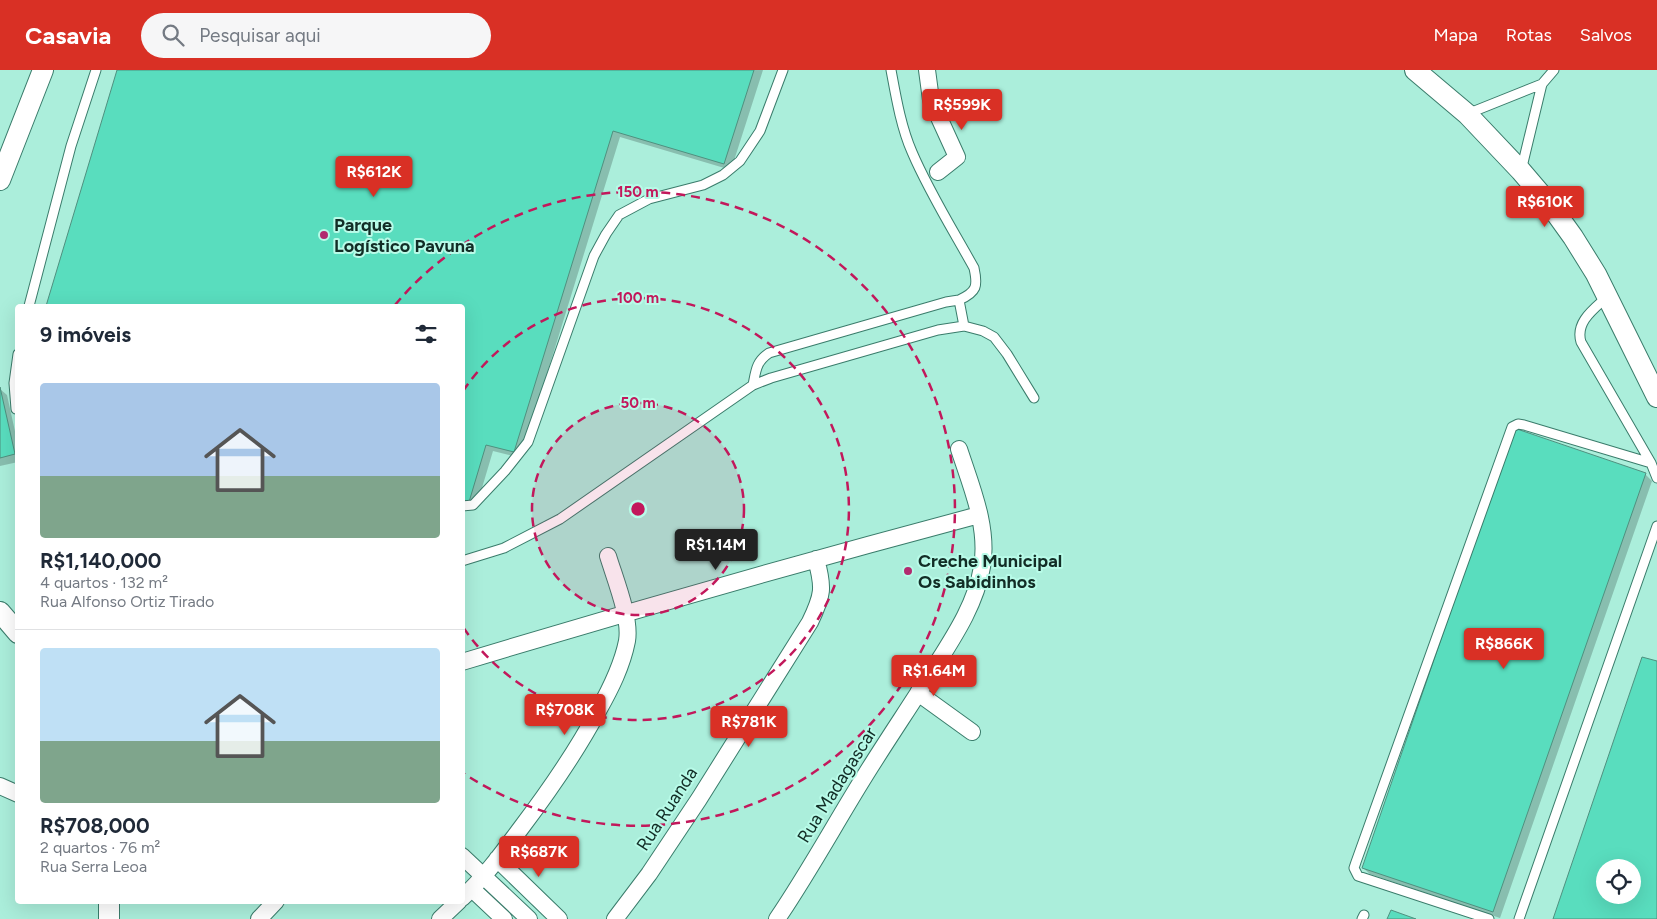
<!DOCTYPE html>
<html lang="pt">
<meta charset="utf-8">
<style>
:root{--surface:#fff;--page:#f6f6f7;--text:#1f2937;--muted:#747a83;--line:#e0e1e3;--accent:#d93025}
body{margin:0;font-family:Figtree,sans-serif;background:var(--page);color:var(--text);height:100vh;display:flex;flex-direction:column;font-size:19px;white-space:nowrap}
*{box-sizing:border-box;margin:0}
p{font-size:16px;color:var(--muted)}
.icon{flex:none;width:28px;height:28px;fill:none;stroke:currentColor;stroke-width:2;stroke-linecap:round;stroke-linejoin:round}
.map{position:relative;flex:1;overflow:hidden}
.side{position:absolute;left:15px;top:234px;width:450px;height:600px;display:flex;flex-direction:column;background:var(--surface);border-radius:5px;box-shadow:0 5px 20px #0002}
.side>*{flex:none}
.buttons{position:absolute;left:1596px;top:789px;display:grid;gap:10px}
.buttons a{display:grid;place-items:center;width:45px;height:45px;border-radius:50%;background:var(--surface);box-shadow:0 5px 20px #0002;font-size:25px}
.price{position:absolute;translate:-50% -42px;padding:0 11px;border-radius:5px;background:var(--accent);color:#fff;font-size:16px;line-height:32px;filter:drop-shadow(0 1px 2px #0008)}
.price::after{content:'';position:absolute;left:50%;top:30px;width:15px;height:11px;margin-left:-8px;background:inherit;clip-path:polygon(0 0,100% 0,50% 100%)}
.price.active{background:#222;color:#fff}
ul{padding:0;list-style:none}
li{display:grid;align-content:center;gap:10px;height:265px;padding:0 25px}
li+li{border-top:1px solid var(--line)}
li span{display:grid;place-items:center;height:155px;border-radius:5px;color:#555}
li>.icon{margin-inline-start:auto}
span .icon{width:90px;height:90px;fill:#fffc;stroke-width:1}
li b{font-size:21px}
h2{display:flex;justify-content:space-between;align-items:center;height:60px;padding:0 25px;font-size:21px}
header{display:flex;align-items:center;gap:30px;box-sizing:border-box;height:70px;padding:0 25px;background:var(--accent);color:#fff}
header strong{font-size:24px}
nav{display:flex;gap:28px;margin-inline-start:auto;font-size:18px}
.search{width:350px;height:45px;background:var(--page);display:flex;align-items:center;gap:12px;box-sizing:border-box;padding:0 18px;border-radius:28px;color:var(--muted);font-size:19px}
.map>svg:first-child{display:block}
.shadow{fill:#0003}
.building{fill:#59ddbe;stroke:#4f907f;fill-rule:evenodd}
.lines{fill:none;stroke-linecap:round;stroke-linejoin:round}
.service-casing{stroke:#3a7c6b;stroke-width:11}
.minor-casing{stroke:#3a7c6b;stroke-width:18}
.tertiary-casing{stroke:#3a7c6b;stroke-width:22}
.service{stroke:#fff;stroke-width:9}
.minor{stroke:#fff;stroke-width:16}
.tertiary{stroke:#fff;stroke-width:20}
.ring{fill:none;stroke:#c2185b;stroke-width:2.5;stroke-dasharray:9 6}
.poi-dot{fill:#b22b6f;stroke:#b8fbe8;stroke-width:2}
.labels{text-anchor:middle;stroke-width:4;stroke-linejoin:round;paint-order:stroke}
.poi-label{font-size:18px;font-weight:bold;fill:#122d26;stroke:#b8fbe8;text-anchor:start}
.street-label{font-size:18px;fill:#122d26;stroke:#b8fbe8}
.centre{fill:#c2185b;stroke:#b8fbe8;stroke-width:2.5}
.ring-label{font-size:15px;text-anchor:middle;font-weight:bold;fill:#c2185b;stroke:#b8fbe8;stroke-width:4;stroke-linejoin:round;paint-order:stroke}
</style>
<header>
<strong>Casavia</strong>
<div class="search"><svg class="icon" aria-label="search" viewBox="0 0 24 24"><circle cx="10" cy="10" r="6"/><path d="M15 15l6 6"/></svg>Pesquisar aqui</div>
<nav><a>Mapa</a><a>Rotas</a><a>Salvos</a></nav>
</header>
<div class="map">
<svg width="1657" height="849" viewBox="0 0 1657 849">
<rect width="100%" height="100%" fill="#abeedb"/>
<path class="shadow" d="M119 0H763L731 100 620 67 521 388 493 381 476 438 462 434V236H47Z
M0 319 7 325 18 375V392L0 396Z
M1645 404 1652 411 1500 848 1370 804 1363 798Z"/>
<path class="building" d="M117 0H754L724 94 613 61 514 382 486 375 469 432 462 430V236H46Z
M0 317 15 384 0 388Z
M1514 358 1646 403 1493 842 1362 798Z
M1642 587 1657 591V849H1553ZM1605 798H1632V825H1605Z
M1391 840 1416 849H1387Z"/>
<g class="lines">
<defs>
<path id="service" d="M891 0C896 27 901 57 912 82 929 122 953 160 974 198 978 216 977 222 959 230
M1467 44 1542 14 1554 0
M1521 101 1542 14
M1607 227C1594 239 1575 252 1581 272L1651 393 1657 408
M29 236 71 76 96 0
M753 315C756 300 756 292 769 283L946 232 959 230 964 256
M16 339 14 313 18 284
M462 436 473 435 505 401 528 372 594 186 606 164 619 145 649 129 703 115 723 105 740 91 760 61 783 0
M462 491 504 478 560 449 753 315 771 308 938 260 964 256 983 261 994 267 1007 284 1034 328
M1362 849 1364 845
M1489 849 1358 806 1354 798 1356 792 1512 357 1518 354 1524 355 1651 393
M1519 849 1657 456"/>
<path id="minor" d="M927 0 931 30 957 87 938 102
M462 592C634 540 806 491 979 445
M922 616 918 623 972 662
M0 716 18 724
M462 786 529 849
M497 789 559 849
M472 819 504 849
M462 828C485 807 503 782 521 758 549 721 576 682 598 641 611 618 622 596 627 571 631 548 615 509 608 486
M259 849 276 831
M440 849 459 831
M615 849 649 804 699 729 810 552C823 525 824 518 816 489
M777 849C809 802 836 752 866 704 889 667 913 632 936 595 955 565 976 533 982 497 989 457 971 416 959 379"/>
<path id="tertiary" d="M1415 0 1467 44 1521 101 1550 135 1573 167 1596 204 1657 327
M0 110 43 0
M0 542 18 563
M109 849V831"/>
</defs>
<use href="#service" class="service-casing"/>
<use href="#minor" class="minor-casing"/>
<use href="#tertiary" class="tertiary-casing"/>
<use href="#service" class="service"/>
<use href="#minor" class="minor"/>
<use href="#tertiary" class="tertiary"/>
</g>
<circle cx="638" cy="439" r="106" fill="#c2185b" fill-opacity=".12"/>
<g class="ring">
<circle cx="638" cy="439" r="106"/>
<path d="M463 321A211 211 0 1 1 463 557"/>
<path d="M395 235A317 317 0 1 1 463 703"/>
</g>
<g class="poi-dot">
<circle cx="324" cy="165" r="5"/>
<circle cx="908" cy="501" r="5"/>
</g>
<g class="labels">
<g class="poi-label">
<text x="334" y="161">Parque<tspan x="334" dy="21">Logístico Pavuna</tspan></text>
<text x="918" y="497">Creche Municipal<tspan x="918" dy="21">Os Sabidinhos</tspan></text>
</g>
<g class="street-label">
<text transform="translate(837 715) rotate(-58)" y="6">Rua Madagascar</text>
<text transform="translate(667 739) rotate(-57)" y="6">Rua Ruanda</text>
</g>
</g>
<circle cx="638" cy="439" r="8" class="centre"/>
<g class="ring-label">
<text x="638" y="127">150 m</text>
<text x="638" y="233">100 m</text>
<text x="638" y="338">50 m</text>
</g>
</svg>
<div class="buttons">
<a><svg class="icon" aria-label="locate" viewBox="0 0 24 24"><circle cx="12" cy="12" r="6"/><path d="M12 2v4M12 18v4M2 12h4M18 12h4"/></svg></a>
</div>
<b class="price" style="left:962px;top:61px">R$599K</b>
<b class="price" style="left:374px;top:128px">R$612K</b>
<b class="price" style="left:1545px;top:158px">R$610K</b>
<b class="price active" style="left:716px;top:501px">R$1.14M</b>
<b class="price" style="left:1504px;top:600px">R$866K</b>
<b class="price" style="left:934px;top:627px">R$1.64M</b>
<b class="price" style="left:565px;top:666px">R$708K</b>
<b class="price" style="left:749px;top:678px">R$781K</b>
<b class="price" style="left:539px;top:808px">R$687K</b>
<section class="side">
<h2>9 imóveis<svg class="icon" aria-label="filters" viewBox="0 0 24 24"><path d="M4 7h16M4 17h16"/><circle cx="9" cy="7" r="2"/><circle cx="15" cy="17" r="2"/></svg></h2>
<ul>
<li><span style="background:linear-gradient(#a9c7e8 60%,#7fa58c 0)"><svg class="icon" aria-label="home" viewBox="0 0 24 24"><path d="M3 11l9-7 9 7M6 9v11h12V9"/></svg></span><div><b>R$1,140,000</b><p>4 quartos · 132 m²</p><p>Rua Alfonso Ortiz Tirado</p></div></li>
<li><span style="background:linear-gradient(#bfe0f5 60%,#7fa58c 0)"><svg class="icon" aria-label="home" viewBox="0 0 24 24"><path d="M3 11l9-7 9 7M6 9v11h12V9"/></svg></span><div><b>R$708,000</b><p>2 quartos · 76 m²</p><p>Rua Serra Leoa</p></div></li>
</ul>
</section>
</div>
